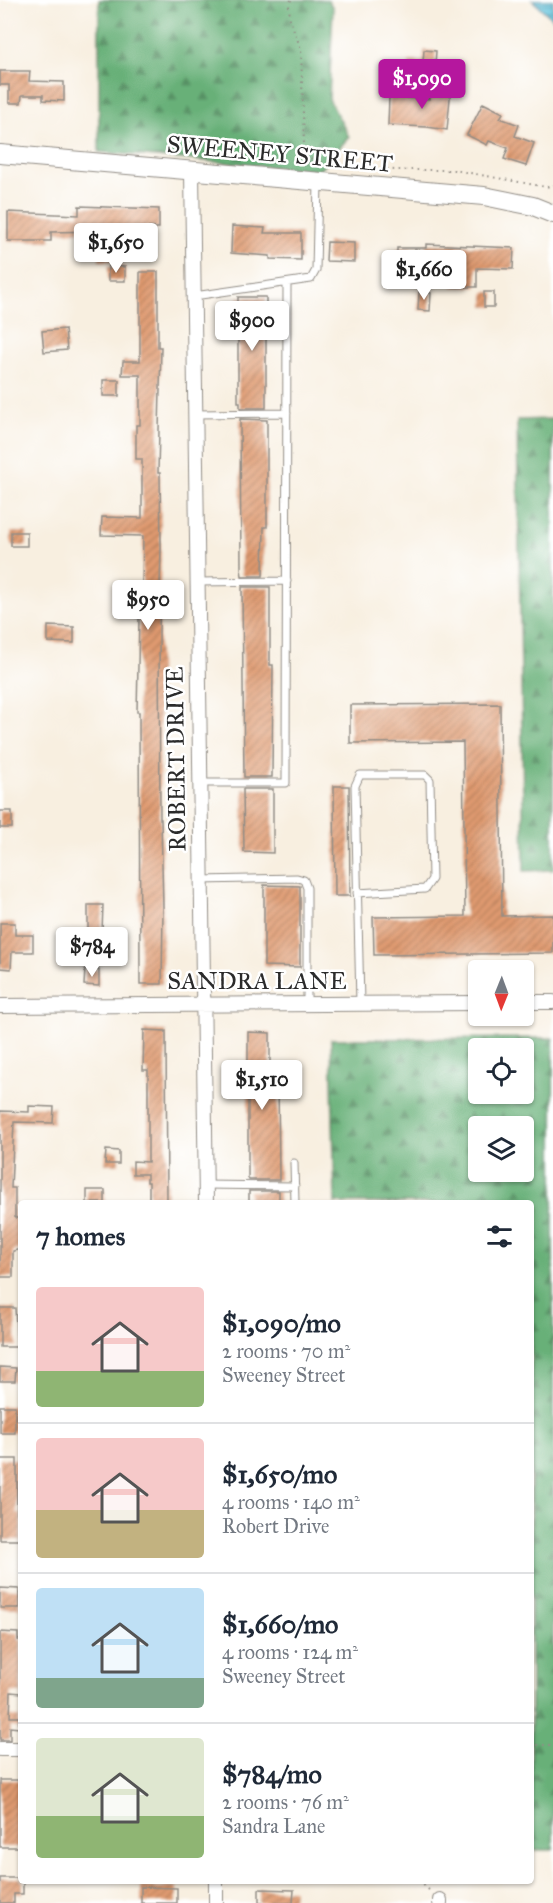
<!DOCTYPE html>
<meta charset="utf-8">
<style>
:root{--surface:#fff;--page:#f2f2f3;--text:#1f2937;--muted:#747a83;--line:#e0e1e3;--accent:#b5179e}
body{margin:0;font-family:"IM FELL Great Primer",serif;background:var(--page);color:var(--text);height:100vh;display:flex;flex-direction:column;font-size:22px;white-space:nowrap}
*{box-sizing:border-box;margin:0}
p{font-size:20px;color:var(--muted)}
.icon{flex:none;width:33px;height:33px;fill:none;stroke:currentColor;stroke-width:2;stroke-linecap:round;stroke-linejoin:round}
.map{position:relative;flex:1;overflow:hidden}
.sheet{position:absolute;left:18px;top:1200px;width:516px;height:684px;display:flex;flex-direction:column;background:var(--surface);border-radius:6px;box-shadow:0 2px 4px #0004}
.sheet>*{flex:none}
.needle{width:39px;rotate:181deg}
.buttons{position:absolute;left:468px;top:960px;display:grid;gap:12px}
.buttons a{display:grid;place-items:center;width:66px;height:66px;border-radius:6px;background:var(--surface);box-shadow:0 2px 4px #0004;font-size:30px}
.price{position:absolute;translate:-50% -51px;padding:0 14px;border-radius:6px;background:#fff;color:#222;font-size:20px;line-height:39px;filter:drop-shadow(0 2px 3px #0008)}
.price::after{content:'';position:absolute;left:50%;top:36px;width:18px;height:14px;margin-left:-9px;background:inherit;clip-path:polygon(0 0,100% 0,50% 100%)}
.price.active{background:var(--accent);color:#fff}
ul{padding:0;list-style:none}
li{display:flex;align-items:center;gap:18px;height:150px;padding:0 18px}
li+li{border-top:2px solid var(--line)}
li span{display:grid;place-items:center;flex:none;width:168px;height:120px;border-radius:6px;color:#555}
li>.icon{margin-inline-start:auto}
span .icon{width:72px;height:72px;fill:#fffc;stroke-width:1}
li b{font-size:26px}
h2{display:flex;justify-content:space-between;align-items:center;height:72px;padding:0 18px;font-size:26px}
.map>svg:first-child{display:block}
.forest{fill:url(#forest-firs);stroke:#4a6e52;stroke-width:1.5;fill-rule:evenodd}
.water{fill:url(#water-rules);stroke:#447684;stroke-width:1.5}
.building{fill:url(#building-hatch)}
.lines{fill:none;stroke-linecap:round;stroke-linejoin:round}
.service-casing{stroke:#928d86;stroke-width:9}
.minor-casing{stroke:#928d86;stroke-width:16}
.tertiary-casing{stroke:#928d86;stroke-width:20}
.path{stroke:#928d86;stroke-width:2;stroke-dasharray:1.5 4.5;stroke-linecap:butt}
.service{stroke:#fff;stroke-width:7}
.minor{stroke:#fff;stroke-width:14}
.tertiary{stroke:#fff;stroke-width:18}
.labels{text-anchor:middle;stroke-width:5;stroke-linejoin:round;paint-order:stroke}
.street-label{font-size:24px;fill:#2b2b2b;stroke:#fff}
</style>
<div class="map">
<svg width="553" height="1903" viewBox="0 0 553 1903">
<defs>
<pattern id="forest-firs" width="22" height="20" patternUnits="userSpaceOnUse" patternTransform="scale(1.5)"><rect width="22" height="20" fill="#68b078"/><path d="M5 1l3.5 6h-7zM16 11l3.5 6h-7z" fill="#568f63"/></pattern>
<pattern id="water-rules" width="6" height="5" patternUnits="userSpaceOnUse" patternTransform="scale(1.5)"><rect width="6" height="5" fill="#5ec2dc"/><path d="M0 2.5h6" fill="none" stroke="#4e9eb3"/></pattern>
<pattern id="building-hatch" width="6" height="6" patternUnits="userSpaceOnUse" patternTransform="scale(1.5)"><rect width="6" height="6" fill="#df9a6f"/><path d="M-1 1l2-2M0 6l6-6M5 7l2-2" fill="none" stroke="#b57e5b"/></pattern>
</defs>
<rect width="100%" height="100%" fill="#fff"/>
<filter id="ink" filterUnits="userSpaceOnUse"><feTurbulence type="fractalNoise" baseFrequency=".0167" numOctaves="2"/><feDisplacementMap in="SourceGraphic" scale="12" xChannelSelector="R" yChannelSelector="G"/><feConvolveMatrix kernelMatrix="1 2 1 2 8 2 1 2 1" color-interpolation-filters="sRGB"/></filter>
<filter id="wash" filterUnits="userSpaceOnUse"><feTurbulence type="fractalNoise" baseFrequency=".008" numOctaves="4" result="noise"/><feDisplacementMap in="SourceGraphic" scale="24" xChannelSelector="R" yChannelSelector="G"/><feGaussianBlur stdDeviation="1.35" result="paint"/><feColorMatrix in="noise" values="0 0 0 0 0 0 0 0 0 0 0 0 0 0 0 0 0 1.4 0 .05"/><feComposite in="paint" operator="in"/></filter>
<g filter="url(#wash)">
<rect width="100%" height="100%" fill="#f8efe0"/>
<path class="forest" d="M99 0H328L333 8 329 99 349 137 319 171 99 152Z
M553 419V870L524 871 517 420Z
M553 1038V1850H531V1203H335L331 1039ZM524 1048V1094H478V1048ZM478 1126H524V1172H478Z"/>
<path class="water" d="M532 0H553V19Z"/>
<g id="blocks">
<path class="building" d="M424 50 436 51 434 78 409 74V61L423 62Z
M0 71H30L29 81 64 82V101L43 100V95H22L21 103H9V85H0Z
M430 86 451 88 447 130 427 127 388 125 389 97 429 99Z
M483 103 503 113 500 118 519 125 515 136 534 143 526 166 504 159 508 148 489 141 487 145 467 135Z
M79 206 159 209V228L113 227 112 261H99V231L51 232V241H8V212L79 215Z
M232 226 265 228 264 233H301V260L270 259V256L231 253Z
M327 242 354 243V262L326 261Z
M426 244 514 248 513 269 477 268V287H452V265L397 264V248H426Z
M108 266 125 267V281H108Z
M140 272H158V347H161L158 473H160L161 547 159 631 160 819H161L163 908 162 984H140L139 712H137L139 618H136L137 584H142L143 536 101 535 102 517 142 518V459H136V425H140V375H122L123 361H140Z
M419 292 431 293 430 311 418 310Z
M484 292H494V307H484Z
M238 297H266V408H240V402H238Z
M65 329 67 350 44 352 42 331Z
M103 380H119V396H103Z
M240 419 267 420V527H264L263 576H242L241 569Z
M11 532H27V546H11Z
M242 587H270V665H273L272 777H244Z
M48 626 74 627V643L48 642Z
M500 704 502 916 553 915V953L374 955 373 917 465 916 463 742 350 743V705Z
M334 786H349L350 896H335Z
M243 789H273V853L244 852Z
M0 811H12V828H0Z
M264 885 300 886V967L264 966Z
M88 905H103L102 932H88Z
M0 923H15V935H33V952H12L11 969 0 968Z
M85 969 99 970V986L84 985Z
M144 1030 166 1031 167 1203H149V1182H147V1174H133V1161L148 1162V1070H143Z
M248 1032 270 1033V1073L278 1074 279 1180H249L248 1178Z
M29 1106 54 1107 53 1123 14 1122 11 1188H15V1218H20L21 1249 13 1251V1277H0V1111L29 1112Z
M106 1150 119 1151V1164H105Z
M87 1190H105V1203H87Z
M249 1191H279V1203H249Z
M0 1308H15L17 1347H0Z
M0 1367 16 1368 15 1381H0Z
M0 1406H15V1433H0Z
M0 1459H17V1513L21 1514V1540H0Z
M0 1588 19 1589V1608H0Z
M0 1632 18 1633V1640H21V1693L11 1692 10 1717H19V1728L10 1727V1740H0Z
M0 1780H21L19 1847H0Z
M0 1878H21V1881H23V1894H14V1903H0Z
M141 1887 177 1888V1903H141Z
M259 1889 294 1890 293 1903H259Z"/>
</g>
</g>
<g filter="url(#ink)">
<use href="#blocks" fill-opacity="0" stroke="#928d86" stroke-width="1.5"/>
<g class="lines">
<defs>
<path id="service" d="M194 296 311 279 316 270 318 183
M195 414 287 413
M197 582 287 581
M199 783H286L287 284
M200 880 297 878 304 880 307 888V1003
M357 893 425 889 432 879 430 780 425 775H360L355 786 360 1003
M294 1163 295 1203
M205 1185 295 1186"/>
<path id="minor" d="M192 170 206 1203
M524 1002H553
M0 1006 478 1003
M0 1749H21
M440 1900V1903
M216 1903V1881"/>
<path id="tertiary" d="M0 154 484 196 533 206 553 214"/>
</defs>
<use href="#service" class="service-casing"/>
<use href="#minor" class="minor-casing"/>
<use href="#tertiary" class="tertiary-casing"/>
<path class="path" d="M291 0 289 5 290 20 301 49 304 145 313 161 394 170H454L546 187 553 185
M531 1745H553
M419 1881 430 1891"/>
<use href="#service" class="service"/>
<use href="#minor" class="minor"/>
<use href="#tertiary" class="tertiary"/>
</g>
</g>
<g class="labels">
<g class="street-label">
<text transform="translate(280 154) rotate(5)" y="8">SWEENEY STREET</text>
<text transform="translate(176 759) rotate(-91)" y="8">ROBERT DRIVE</text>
<text x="257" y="989">SANDRA LANE</text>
</g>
</g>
</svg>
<div class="buttons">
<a><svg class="needle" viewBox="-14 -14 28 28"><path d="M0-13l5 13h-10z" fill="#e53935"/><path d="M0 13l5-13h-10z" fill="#747a83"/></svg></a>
<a><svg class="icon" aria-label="locate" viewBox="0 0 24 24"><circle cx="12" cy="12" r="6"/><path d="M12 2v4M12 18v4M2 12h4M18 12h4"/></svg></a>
<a><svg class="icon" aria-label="layers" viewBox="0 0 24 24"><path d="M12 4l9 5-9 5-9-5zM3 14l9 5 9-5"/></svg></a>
</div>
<b class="price active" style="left:422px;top:110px">$1,090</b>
<b class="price" style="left:116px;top:274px">$1,650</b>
<b class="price" style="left:424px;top:301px">$1,660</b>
<b class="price" style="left:252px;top:352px">$900</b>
<b class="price" style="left:148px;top:631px">$950</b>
<b class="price" style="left:92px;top:978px">$784</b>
<b class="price" style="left:262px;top:1111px">$1,510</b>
<section class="sheet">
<h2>7 homes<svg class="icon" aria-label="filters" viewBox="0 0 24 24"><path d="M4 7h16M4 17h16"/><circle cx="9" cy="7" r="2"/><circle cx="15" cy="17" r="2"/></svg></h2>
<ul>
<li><span style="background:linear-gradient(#f6c9c9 70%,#8fb573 0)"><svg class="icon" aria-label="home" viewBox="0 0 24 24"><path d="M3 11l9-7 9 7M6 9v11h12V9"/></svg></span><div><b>$1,090/mo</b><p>2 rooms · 70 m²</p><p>Sweeney Street</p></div></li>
<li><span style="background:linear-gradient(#f6c9c9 60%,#c2b280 0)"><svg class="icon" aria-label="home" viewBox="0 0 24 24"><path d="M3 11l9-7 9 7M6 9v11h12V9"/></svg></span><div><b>$1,650/mo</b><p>4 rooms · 140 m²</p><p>Robert Drive</p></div></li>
<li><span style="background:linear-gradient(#bfe0f5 75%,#7fa58c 0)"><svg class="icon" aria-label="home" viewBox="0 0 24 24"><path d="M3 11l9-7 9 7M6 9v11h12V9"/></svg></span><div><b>$1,660/mo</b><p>4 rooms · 124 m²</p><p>Sweeney Street</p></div></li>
<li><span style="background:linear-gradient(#dfe7d0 65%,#8fb573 0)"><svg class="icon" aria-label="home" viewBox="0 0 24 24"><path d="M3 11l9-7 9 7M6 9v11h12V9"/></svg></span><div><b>$784/mo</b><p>2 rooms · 76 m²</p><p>Sandra Lane</p></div></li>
</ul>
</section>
</div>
